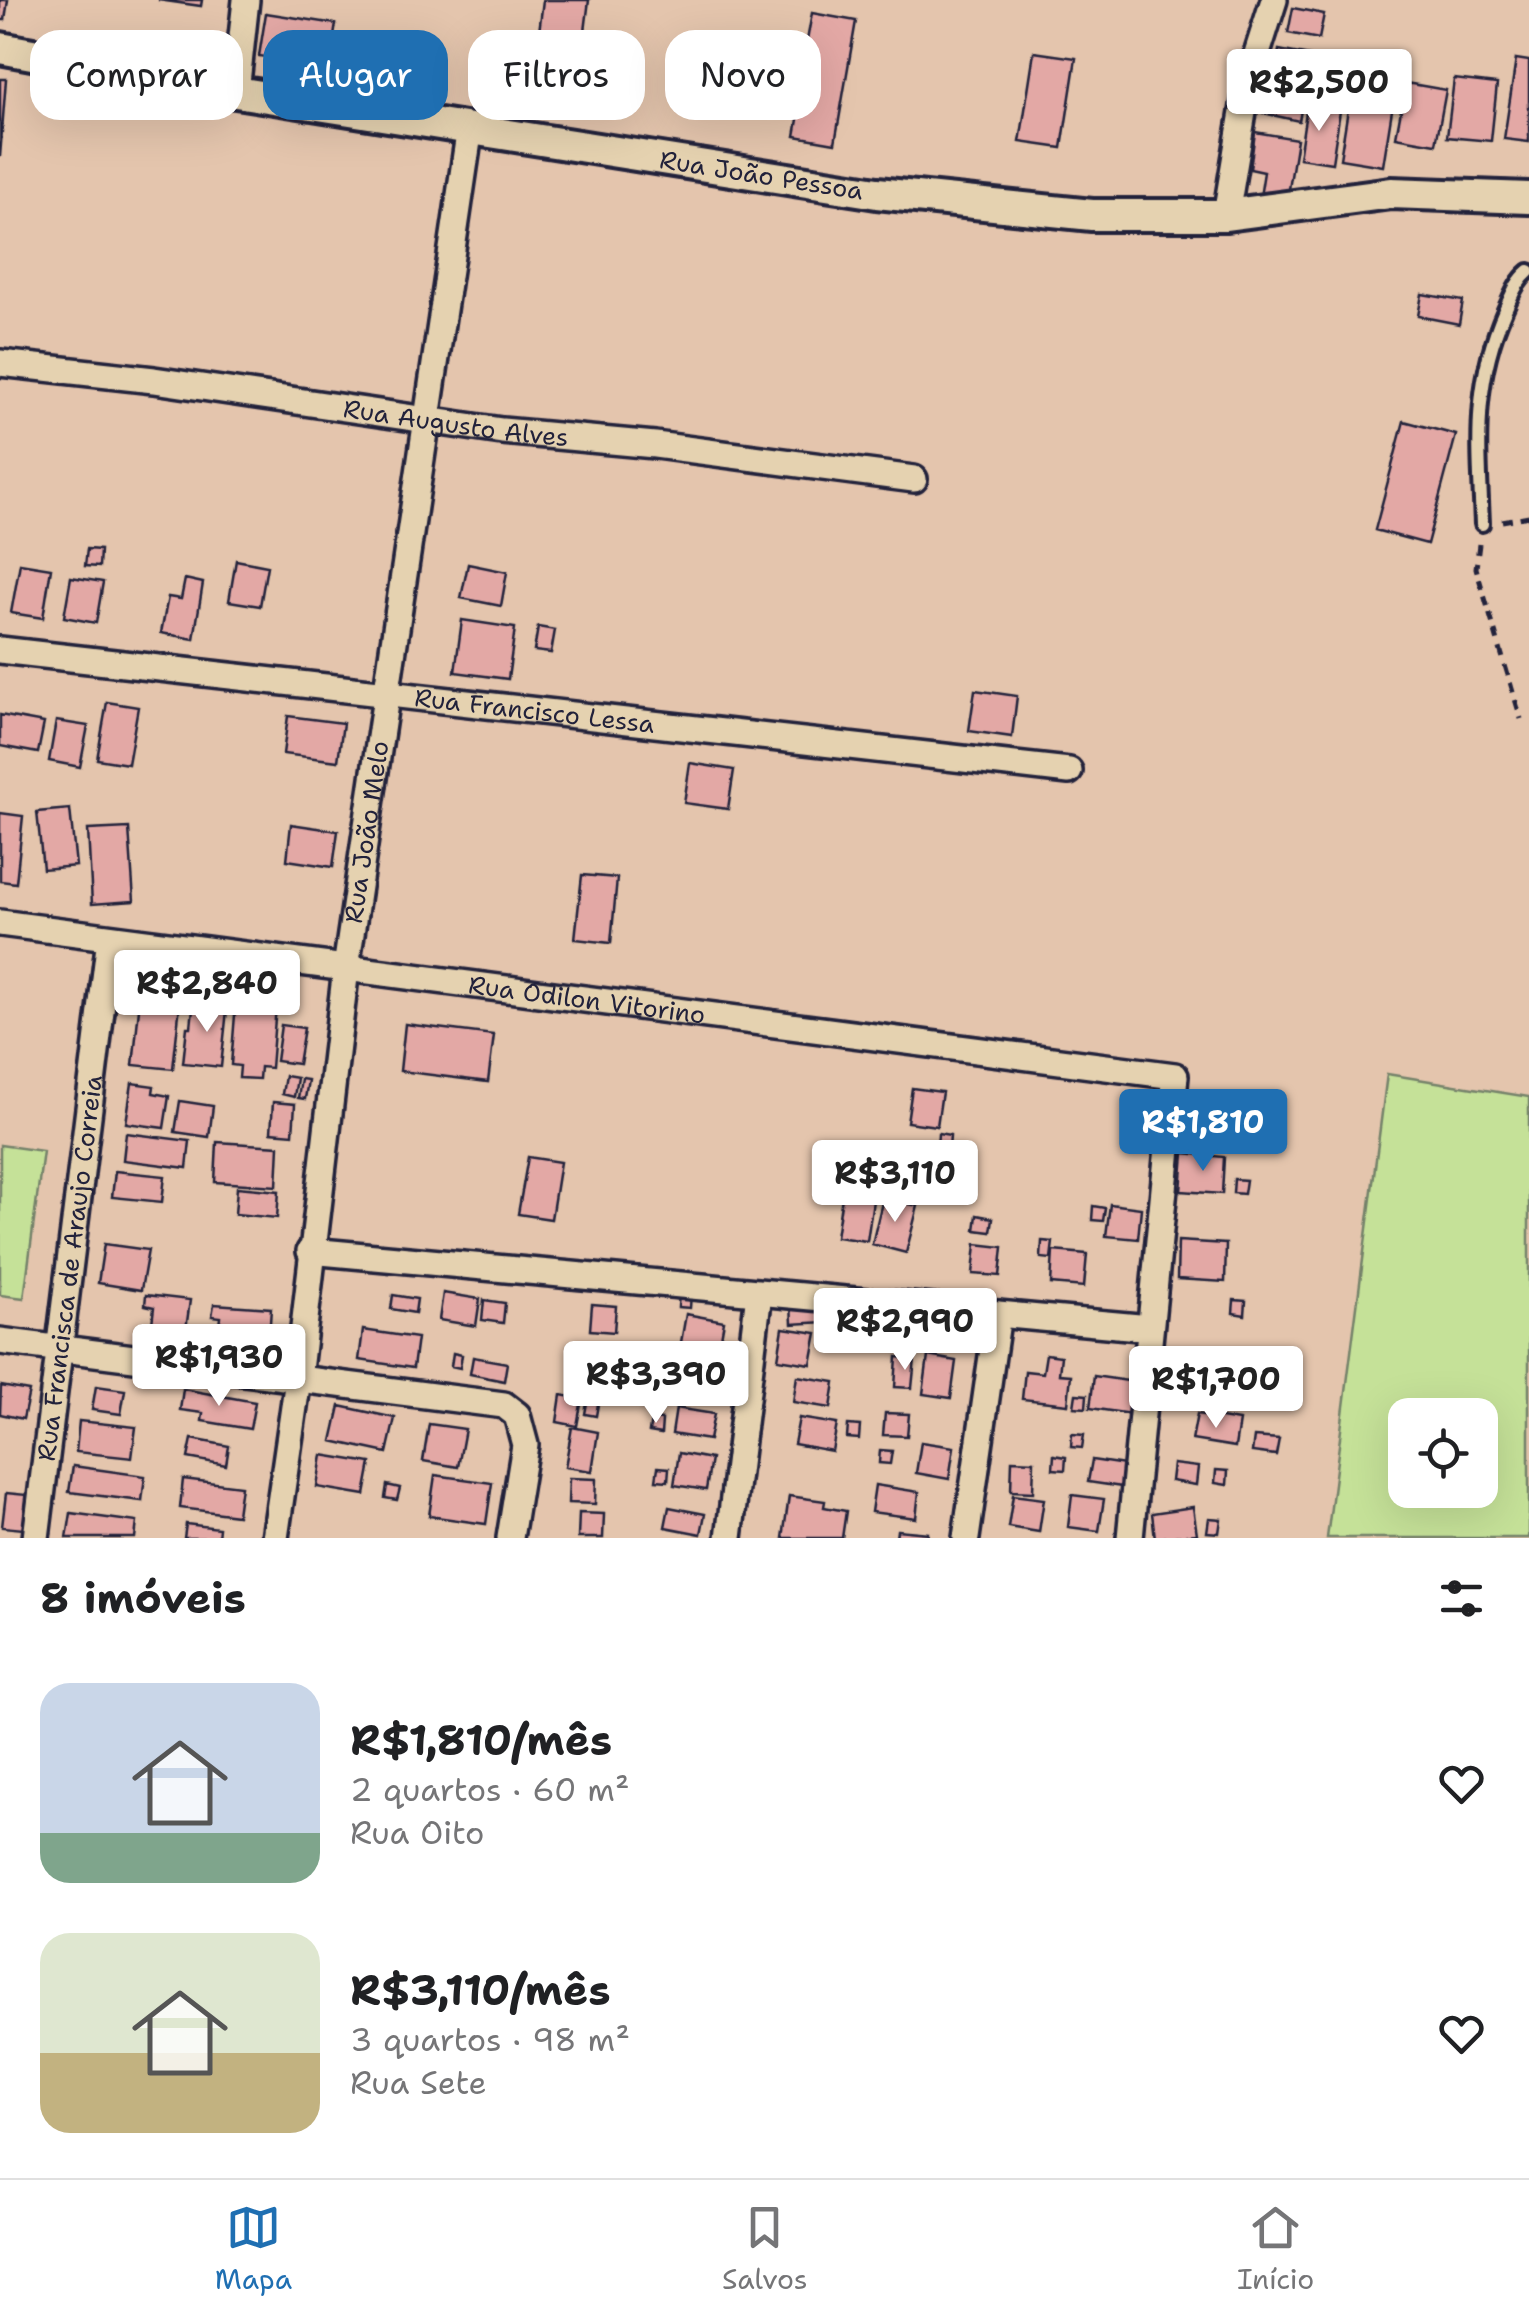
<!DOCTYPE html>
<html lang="pt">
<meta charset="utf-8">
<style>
:root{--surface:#fff;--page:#f2f2f2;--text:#202124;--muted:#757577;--line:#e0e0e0;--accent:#1f6fb2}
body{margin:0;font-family:"Shantell Sans",sans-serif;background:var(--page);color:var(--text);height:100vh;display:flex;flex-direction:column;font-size:38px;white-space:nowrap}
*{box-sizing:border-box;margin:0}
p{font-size:32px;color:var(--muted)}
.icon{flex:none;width:55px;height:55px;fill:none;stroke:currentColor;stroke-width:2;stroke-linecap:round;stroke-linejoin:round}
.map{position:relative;height:1538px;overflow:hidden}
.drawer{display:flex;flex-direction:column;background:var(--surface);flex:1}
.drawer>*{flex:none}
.hud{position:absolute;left:30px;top:30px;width:1000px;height:90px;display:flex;gap:20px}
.buttons{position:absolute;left:1388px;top:1398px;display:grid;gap:20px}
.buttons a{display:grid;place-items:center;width:110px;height:110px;border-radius:20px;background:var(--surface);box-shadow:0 10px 40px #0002;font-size:50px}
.price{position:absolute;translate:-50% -85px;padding:0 22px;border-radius:10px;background:#fff;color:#222;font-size:32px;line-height:65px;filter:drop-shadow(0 2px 5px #0008)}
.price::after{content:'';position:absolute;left:50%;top:60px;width:30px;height:22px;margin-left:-15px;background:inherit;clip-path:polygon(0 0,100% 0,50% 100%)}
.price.current{background:var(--accent);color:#fff}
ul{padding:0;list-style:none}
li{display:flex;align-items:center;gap:30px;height:250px;padding:0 40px}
li span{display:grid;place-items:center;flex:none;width:280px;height:200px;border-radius:30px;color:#555}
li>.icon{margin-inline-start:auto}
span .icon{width:120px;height:120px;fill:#fffc;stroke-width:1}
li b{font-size:42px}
h2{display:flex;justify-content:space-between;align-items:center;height:120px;padding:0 40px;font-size:42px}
.chip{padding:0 35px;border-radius:30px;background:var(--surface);box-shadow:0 10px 40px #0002;font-size:35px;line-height:90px}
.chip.current{background:var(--accent);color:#fff}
.tabs{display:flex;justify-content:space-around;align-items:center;height:140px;border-top:2px solid var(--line);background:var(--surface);font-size:28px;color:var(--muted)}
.tabs a{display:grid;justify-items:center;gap:5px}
.tabs .current{color:var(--accent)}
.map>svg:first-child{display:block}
.green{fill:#c5e198;stroke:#74826a;stroke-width:2.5;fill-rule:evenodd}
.building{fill:#e3a8a5;stroke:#22223b;stroke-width:2.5}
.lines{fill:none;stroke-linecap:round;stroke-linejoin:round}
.service-casing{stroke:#22223b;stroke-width:20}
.minor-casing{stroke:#22223b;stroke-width:32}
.tertiary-casing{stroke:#22223b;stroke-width:38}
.path{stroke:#22223b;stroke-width:5;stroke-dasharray:10 8;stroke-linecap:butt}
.service{stroke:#e5d2b0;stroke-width:12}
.minor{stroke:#e5d2b0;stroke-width:25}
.tertiary{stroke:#e5d2b0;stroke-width:30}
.labels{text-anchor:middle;stroke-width:9;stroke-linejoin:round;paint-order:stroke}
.street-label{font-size:25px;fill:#22223b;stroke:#e5d2b0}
</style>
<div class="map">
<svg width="1529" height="1538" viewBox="0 0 1529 1538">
<rect width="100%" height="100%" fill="#e4c5ad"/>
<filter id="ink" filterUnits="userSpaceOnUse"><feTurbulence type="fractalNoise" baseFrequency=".01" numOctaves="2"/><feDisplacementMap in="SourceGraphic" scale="20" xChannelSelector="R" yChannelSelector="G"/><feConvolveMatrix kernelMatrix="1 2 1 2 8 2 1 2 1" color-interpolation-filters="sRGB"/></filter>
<g filter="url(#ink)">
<path class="green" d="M1387 1074 1529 1097V1538H1327ZM1480 1415V1490H1405V1415Z
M0 1145 43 1151 24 1298 0 1295Z"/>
<path class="building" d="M0 0H8L5 20H0Z
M158 0H202L201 6Z
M543 0H589L576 102 531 96Z
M1293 8 1324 14 1319 39 1288 33Z
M266 13 336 24 329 67 259 56Z
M812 13 856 21 835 143 795 136 808 64 803 63Z
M1279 50 1325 59 1320 88 1274 79Z
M1034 52 1076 58 1062 148 1020 142Z
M1516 59 1529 61V142L1504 139Z
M1353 78 1396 85 1383 166 1340 159Z
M0 79H6L0 157Z
M1454 79 1497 84 1491 141 1447 137Z
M1269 82 1305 89 1299 121 1263 113Z
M1406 83 1446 90 1436 144 1396 137Z
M1307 105 1340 111 1332 163 1299 158Z
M1255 132 1297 139 1287 202 1260 197 1264 172 1250 169Z
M1422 294 1463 301 1459 324 1418 316Z
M1404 421 1456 435 1427 544 1375 530Z
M87 549 100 550 99 567 85 566Z
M236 560 267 566 260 606 229 601Z
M20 563 51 568 43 618 11 613Z
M468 564 507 572 501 606 461 598Z
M71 577 103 582 96 623 64 617Z
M185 579 203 583 194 639 161 633 168 597 181 599Z
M462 620 515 628 508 679 455 672Z
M538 627 555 630 551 653 534 651Z
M975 690 1017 696 1012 737 969 731Z
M107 702 138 707 128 764 97 759Z
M0 715 44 723 38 753 0 746Z
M288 716 343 723 338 761 283 754Z
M56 721 88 726 80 767 49 761Z
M690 763 734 770 728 809 684 803Z
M70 809 76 866 43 869 37 812Z
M0 813 23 816 16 883 0 881Z
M291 824 338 831 333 867 287 860Z
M129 828 134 901 92 904 88 830Z
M582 875 617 878 611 943 575 939Z
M209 998 228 1000 221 1067 183 1063 187 1027H191L193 1008 207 1009Z
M140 999 180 1004 173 1069 133 1065Z
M236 1002 276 1006 271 1068 260 1067 259 1079 239 1078 240 1066 231 1065Z
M405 1024 494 1035 488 1082 400 1071Z
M281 1025 304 1028 298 1064 276 1061Z
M285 1076 297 1078 294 1097 282 1094Z
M301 1079 308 1080 305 1099 298 1098Z
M132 1083 154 1086 153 1093 169 1096 164 1128 126 1123Z
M912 1088 942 1092 937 1126 907 1122Z
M1195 1100 1228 1103 1225 1137 1192 1133Z
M180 1101 213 1106 209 1137 175 1132Z
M273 1102 295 1104 293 1134 271 1132Z
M1235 1119 1246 1121 1244 1134 1233 1133Z
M126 1133 190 1141 187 1168 123 1160Z
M938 1133 950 1135 949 1148 937 1147Z
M217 1142 279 1146 277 1186 215 1182Z
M1184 1153 1224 1157 1222 1194 1181 1191Z
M528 1157 560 1162 551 1219 518 1214Z
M839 1162 857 1165 855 1176 838 1173Z
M115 1171 165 1176 162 1202 112 1197Z
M860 1171 878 1173 876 1184 859 1181Z
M1234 1179 1246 1180 1244 1194 1233 1193Z
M890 1180 906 1183 905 1193 888 1190Z
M844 1183 875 1187 867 1241 836 1237Z
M927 1184 944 1187 943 1197 926 1195Z
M237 1187 279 1191 277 1218 235 1214Z
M883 1198 918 1206 906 1253 872 1244Z
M1110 1204 1141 1208 1138 1239 1106 1236Z
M1093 1206 1105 1208 1103 1221 1092 1220Z
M977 1215 993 1218 991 1232 975 1230Z
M1042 1241 1053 1242 1051 1259 1041 1258Z
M1178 1241 1226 1244 1225 1282 1177 1279Z
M104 1244 148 1250 141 1290 98 1283Z
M976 1244 1003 1247 1000 1276 973 1274Z
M1053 1251 1087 1254 1084 1287 1051 1284Z
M443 1293 480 1299 476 1326 439 1320Z
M679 1293 691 1294 690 1308 678 1307Z
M146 1295 190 1300 185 1337 151 1332 154 1307 145 1305Z
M393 1295 417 1299 415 1313 391 1309Z
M484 1300 505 1303 503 1323 482 1320Z
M1234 1300 1246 1301 1245 1315 1233 1313Z
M824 1301 825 1322 792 1324 791 1304Z
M214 1304 271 1308 269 1338 219 1335 221 1317 212 1316Z
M592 1304 616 1306 614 1332 590 1330Z
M686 1314 724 1321 718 1354 680 1348Z
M783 1328 817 1333 811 1364 778 1359Z
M363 1330 417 1338 413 1368 359 1360Z
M453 1353 462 1355 460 1368 451 1366Z
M661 1354 685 1357 678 1404 640 1398 643 1376 657 1378Z
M1046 1354 1061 1356 1059 1374 1071 1375 1068 1404 1022 1399 1025 1371 1043 1373Z
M600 1355 624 1359 621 1376 597 1372Z
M928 1356 956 1361 951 1398 923 1394Z
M473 1357 507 1363 504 1381 470 1374Z
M897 1357 915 1359 912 1388 895 1387Z
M699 1368 719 1370 715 1402 695 1399Z
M1202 1371 1248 1373 1247 1405 1201 1403Z
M797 1376 835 1382 831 1408 793 1402Z
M1094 1376 1135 1382 1131 1414 1090 1408Z
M1 1386 29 1391 23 1419 0 1414Z
M96 1386 125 1390 121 1414 92 1410Z
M183 1389 255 1402 250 1429 202 1421 203 1413 180 1410Z
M1076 1394 1087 1395 1086 1408 1074 1407Z
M561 1395 582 1399 577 1426 557 1422Z
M588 1397 599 1398 596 1416 585 1414Z
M340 1406 395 1418 387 1453 332 1441Z
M676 1408 714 1414 709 1440 672 1434Z
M885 1413 909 1414 907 1436 883 1435Z
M1197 1414 1239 1421 1235 1447 1192 1440Z
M799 1418 837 1424 832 1451 794 1444Z
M651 1419 662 1420 661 1434 649 1432Z
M79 1421 136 1427 132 1458 76 1452Z
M429 1424 465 1429 458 1467 423 1461Z
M848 1425 860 1426 859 1439 847 1438Z
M572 1427 598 1432 592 1471 565 1467Z
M1072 1434 1084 1435 1082 1448 1071 1447Z
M1254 1437 1279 1439 1276 1455 1252 1452Z
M192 1439 229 1446 226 1465 188 1458Z
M921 1442 954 1447 949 1479 916 1473Z
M880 1450 892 1451 890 1464 879 1463Z
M679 1453 711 1459 706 1490 674 1485Z
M322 1455 371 1463 365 1495 317 1487Z
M1054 1455 1066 1457 1065 1470 1053 1469Z
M1012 1460 1034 1461 1033 1492 1011 1491Z
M1092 1460 1125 1465 1122 1487 1088 1482Z
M1173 1464 1198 1467 1196 1485 1171 1481Z
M73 1466 145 1476 142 1501 69 1492Z
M658 1467 669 1468 668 1481 656 1480Z
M1216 1470 1228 1471 1227 1485 1215 1483Z
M435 1475 492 1483 486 1524 429 1516Z
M569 1478 596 1479 595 1504 568 1503Z
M183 1479 241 1486 237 1515 180 1508Z
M387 1485 400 1488 397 1500 385 1498Z
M875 1485 919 1492 916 1518 871 1512Z
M6 1493 27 1495 23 1529 2 1527Z
M1013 1495 1044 1499 1039 1532 1008 1527Z
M1072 1495 1104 1499 1099 1531 1068 1527Z
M789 1496 825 1501 824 1507 846 1511 842 1538H783Z
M669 1507 705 1514 701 1534 665 1527Z
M1193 1507 1197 1534 1155 1538 1152 1513Z
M71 1513 137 1522 135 1538H67Z
M579 1513 604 1514 603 1538H578Z
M1209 1518 1221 1519 1219 1533 1207 1532Z
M186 1524 219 1528 218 1538H184Z
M897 1530 928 1533V1538H896Z"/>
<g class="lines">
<defs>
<path id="service" d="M1482 524C1479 446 1472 385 1505 310 1512 295 1516 282 1529 271"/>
<g id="minor">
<path d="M236 92 246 0"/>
<path d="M1226 215 1248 82 1274 0"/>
<path id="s1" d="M0 363 154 380 502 431 655 445 914 479"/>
<path id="s2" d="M0 650 1069 771"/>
<path id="s3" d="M0 923 1175 1076 1130 1538"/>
<path d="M310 1251 1150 1328"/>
<path d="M0 1341 504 1405 517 1415 525 1445 510 1538"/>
<path id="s4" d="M36 1538 110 938"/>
<path id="s5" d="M275 1538 298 1379 346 968 470 127"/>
<path d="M729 1538 759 1293"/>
<path d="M966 1538 998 1314"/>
</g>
<g id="tertiary">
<path id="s6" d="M0 48 236 92 877 193 1092 215H1226L1391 193 1529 198"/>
</g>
</defs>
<use href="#service" class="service-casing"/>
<use href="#minor" class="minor-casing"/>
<use href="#tertiary" class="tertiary-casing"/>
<path class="path" d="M1502 521 1529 516
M1479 544 1476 568 1521 719"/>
<use href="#service" class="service"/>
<use href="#minor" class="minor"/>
<use href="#tertiary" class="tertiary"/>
</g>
</g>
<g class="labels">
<g class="street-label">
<text dy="9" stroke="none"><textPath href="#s6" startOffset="772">Rua João Pessoa</textPath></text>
<text dy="9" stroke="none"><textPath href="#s1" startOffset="460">Rua Augusto Alves</textPath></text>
<text dy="9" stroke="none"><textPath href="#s2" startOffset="538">Rua Francisco Lessa</textPath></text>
<text dy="9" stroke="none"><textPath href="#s5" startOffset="712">Rua João Melo</textPath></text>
<text dy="9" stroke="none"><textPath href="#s3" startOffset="592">Rua Odilon Vitorino</textPath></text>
<text dy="9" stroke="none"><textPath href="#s4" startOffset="272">Rua Francisca de Araujo Correia</textPath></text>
</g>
</g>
</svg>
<div class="buttons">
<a><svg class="icon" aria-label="locate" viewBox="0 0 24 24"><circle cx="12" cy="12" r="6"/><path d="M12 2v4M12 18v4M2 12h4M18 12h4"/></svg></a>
</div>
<b class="price" style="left:1319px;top:134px">R$2,500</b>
<b class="price" style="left:207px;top:1035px">R$2,840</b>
<b class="price current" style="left:1203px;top:1174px">R$1,810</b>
<b class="price" style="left:895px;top:1225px">R$3,110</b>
<b class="price" style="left:905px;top:1373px">R$2,990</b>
<b class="price" style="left:219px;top:1409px">R$1,930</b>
<b class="price" style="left:656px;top:1426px">R$3,390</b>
<b class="price" style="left:1216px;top:1431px">R$1,700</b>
<div class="hud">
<a class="chip">Comprar</a>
<a class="chip current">Alugar</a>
<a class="chip">Filtros</a>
<a class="chip">Novo</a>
</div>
</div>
<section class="drawer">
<h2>8 imóveis<svg class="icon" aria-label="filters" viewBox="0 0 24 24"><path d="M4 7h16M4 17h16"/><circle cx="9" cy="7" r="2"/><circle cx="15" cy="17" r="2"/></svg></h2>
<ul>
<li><span style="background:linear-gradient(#c9d6e8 75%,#7fa58c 0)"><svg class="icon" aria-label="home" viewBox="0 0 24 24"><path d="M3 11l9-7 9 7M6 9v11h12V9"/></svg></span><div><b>R$1,810/mês</b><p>2 quartos · 60 m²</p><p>Rua Oito</p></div><svg class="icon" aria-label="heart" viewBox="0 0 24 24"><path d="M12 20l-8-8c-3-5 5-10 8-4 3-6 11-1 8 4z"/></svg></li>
<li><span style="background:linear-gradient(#dfe7d0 60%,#c2b280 0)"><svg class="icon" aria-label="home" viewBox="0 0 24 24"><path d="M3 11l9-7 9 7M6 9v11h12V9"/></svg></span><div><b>R$3,110/mês</b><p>3 quartos · 98 m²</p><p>Rua Sete</p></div><svg class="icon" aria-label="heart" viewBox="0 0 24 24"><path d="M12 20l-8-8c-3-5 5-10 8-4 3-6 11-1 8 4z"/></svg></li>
</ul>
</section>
<nav class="tabs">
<a class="current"><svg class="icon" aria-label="map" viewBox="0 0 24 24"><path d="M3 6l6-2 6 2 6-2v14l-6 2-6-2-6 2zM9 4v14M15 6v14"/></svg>Mapa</a>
<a><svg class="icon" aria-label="saved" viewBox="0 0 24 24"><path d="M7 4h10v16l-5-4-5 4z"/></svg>Salvos</a>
<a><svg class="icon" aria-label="home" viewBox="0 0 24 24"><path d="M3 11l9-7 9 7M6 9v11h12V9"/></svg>Início</a>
</nav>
